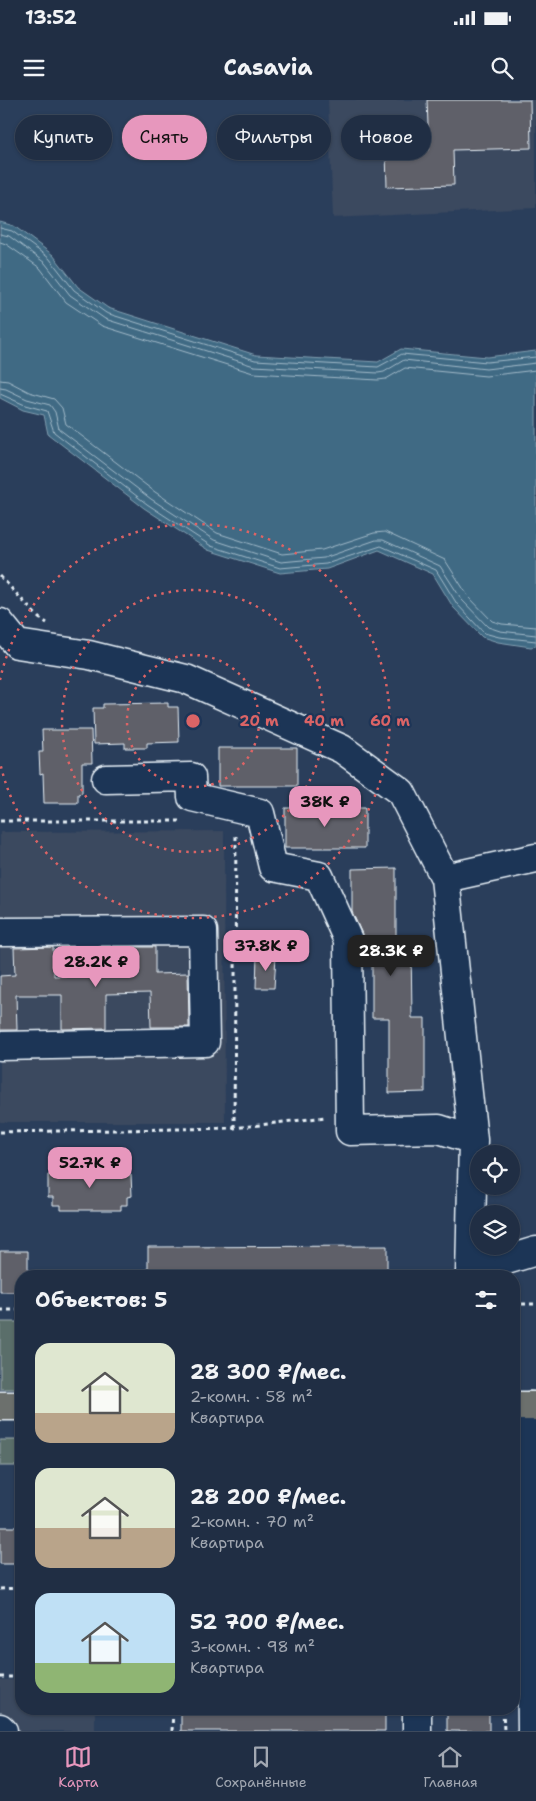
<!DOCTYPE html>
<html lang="ru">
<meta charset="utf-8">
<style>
:root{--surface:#202e44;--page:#2d3a4f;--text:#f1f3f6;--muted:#a2a8b2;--line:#3d4a5d;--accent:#e797bd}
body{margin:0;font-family:"Shantell Sans",sans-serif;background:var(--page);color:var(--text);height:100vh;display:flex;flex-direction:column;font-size:19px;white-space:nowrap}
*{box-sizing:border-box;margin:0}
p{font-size:16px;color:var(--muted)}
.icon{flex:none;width:28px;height:28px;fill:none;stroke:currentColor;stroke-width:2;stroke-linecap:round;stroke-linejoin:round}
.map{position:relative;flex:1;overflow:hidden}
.drawer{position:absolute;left:15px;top:1170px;width:505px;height:445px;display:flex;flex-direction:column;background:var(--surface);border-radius:20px;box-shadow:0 1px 4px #0004,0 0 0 1px var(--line)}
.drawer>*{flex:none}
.guide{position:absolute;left:15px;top:15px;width:506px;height:45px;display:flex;gap:10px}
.controls{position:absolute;left:470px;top:1045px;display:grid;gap:10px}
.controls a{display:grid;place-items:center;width:50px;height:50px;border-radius:50%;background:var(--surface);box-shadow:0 1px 4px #0004,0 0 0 1px var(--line);font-size:25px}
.price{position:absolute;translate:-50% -42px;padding:0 11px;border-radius:10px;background:var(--accent);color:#111;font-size:16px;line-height:32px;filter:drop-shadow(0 1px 2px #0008)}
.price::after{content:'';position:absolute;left:50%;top:30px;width:15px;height:11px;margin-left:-8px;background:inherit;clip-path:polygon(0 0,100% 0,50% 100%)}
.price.selected{background:#222;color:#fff}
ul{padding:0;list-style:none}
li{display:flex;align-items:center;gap:15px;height:125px;padding:0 20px}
li span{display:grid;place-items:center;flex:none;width:140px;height:100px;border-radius:15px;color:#555}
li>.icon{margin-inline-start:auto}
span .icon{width:60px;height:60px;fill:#fffc;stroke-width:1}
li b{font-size:21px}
h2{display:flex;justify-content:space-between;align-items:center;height:60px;padding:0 20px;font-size:21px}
.chip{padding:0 18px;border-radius:22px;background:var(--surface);box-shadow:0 1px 4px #0004,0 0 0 1px var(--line);font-size:18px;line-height:45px}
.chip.selected{background:var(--accent);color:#111}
.status{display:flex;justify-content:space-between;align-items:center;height:35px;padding:0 25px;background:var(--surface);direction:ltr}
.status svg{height:14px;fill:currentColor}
header{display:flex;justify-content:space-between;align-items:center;height:65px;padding:0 20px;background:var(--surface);font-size:22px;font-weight:700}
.menu{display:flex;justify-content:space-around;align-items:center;height:70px;border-top:1px solid var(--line);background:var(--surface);font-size:14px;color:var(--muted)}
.menu a{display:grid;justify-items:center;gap:2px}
.menu .selected{color:var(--accent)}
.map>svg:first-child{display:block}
.built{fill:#3a485f}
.green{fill:#5a6e6a;stroke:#a1b0b1}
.water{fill:#3f6a84;stroke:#83a0b2}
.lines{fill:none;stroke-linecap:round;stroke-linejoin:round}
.shore{stroke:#a4bbca;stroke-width:1}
.building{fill:#5f6069;stroke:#e8f1f8}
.minor-casing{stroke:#e8f1f8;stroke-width:31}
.major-casing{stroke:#e8f1f8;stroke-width:31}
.path{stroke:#e8f1f8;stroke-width:3;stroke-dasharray:4 4;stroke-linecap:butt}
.minor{stroke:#1d3557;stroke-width:28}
.major{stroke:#6c706d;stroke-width:28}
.ring{fill:none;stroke:#db6466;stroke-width:2.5;stroke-dasharray:2.5 5}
.centre{fill:#db6466;stroke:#1d3557;stroke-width:2.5}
.ring-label{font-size:15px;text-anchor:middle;font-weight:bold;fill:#db6466;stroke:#1d3557;stroke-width:4.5;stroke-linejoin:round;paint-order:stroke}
</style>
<div class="status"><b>13:52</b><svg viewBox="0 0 49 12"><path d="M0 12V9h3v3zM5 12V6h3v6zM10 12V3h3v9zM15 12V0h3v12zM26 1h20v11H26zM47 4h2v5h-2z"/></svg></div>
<header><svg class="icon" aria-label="menu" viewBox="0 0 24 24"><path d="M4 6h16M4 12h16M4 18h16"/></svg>Casavia<svg class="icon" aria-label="search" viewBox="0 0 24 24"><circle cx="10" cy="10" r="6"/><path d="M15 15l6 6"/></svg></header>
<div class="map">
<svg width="536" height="1631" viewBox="0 0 536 1631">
<rect width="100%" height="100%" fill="#2a3e5b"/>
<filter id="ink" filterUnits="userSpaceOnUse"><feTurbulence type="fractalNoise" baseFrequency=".02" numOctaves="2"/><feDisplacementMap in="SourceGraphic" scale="10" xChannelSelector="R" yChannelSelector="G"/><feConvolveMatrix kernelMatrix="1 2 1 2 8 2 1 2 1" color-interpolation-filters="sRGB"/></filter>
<g filter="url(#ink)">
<path class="built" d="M328 0H536V108L333 118Z
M224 731 225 1022H0V732Z
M0 1580H21V1609H95V1631H0Z"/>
<path class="green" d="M0 1222H21V1289H0Z
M0 1340H21V1366H0Z"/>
<path class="water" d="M0 122 14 126 53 155 78 187 108 208 256 255 378 262 401 249 487 257 536 251V546L531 547 498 542 482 537 453 507 433 474 379 450 327 469 280 473 208 450 144 408 48 334 44 315 23 310 0 298Z"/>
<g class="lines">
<path class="shore" d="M0 128 12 131 49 158 74 190 106 213 255 260 378 267 402 254 487 262 536 257
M0 134 9 136 45 163 70 195 105 219 254 266 378 273 384 272 404 260 486 269 536 263
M0 142 6 144 40 168 66 202 102 226 253 273 378 280 386 279 405 268 486 276 536 270
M0 280 8 281 29 292 54 299 62 308 66 324 155 392 217 433 282 454 322 450 374 433 385 432 445 460 468 496 492 521 502 524 536 527
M0 288 6 289 27 299 50 305 55 312 59 329 151 399 214 440 281 462 324 458 376 440H383L440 466 462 500 488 527 500 531 536 535
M0 294 25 305 47 311 54 332 147 404 211 446 280 468 326 464 381 446 436 470 457 504 484 533 499 537 536 541"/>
</g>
<path class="building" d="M427 0H530L531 48 453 50 454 85 387 87 386 52 429 50Z
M168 603V607H178L179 642 147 643V648H125V643L94 644 93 608H103V604Z
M42 630H91L92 663H82V693L78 694V703H44L43 673 40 674 39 652H43Z
M218 648H297V686H218Z
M285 708H365V748H285Z
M396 768V844H411L412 918H425V992L389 993V918H372V844H364L362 834 352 812V769Z
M53 847 54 876 112 875V847H155V874L188 873 189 927H151L150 893 106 894V928L62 929V895H16L17 930H0V876L15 875 14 848Z
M257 855 276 856 274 888H256Z
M127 1069V1075H131L132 1096 127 1097V1105H121V1110H61V1105H53V1097H48V1075H53V1070Z
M387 1146V1176H148V1147Z
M0 1151H28V1176H21V1192H0Z
M0 1427H21V1464H0Z
M181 1609H385V1631H181Z
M447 1610H489V1631H447Z"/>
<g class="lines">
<defs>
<path id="minor" d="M0 523 17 544 89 555 186 579 342 649 401 692 445 778
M106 679 191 677 192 697 260 713 273 767 319 776 348 840 350 1031 439 1029 473 1040
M0 832 203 831 205 942 0 946
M470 1171 536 1151
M470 1176 473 1040 445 778 536 758
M530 1306 529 1372 532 1631
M417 1609V1631
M0 1628 3 1631"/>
<path id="major" d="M0 1306H21
M514 1306H536"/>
</defs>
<use href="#minor" class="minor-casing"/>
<use href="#major" class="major-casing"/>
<path class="path" d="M0 476 39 518 47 523
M0 721H184
M234 1028 236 732
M0 1032 234 1028 326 1017
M514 1204H536
M0 1210H21
M0 1489 21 1488
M0 1577H21
M503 1609 504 1631
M172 1631 173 1609"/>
<use href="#minor" class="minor"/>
<use href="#major" class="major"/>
</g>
</g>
<g class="ring">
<circle cx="193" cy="621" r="66"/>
<circle cx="193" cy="621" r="131"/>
<path d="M0 580A197 197 0 1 1 0 662"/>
</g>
<circle cx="193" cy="621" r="8" class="centre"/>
<g class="ring-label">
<text x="259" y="626">20 m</text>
<text x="324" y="626">40 m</text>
<text x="390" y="626">60 m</text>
</g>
</svg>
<div class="controls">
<a><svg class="icon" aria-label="locate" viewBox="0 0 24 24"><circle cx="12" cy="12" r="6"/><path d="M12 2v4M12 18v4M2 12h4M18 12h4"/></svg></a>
<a><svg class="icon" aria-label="layers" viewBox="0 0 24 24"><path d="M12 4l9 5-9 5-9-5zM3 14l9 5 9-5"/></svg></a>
</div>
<b class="price" style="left:325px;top:728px">38K ₽</b>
<b class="price" style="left:266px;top:872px">37.8K ₽</b>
<b class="price selected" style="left:391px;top:877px">28.3K ₽</b>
<b class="price" style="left:96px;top:888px">28.2K ₽</b>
<b class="price" style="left:90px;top:1089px">52.7K ₽</b>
<div class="guide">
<a class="chip">Купить</a>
<a class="chip selected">Снять</a>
<a class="chip">Фильтры</a>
<a class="chip">Новое</a>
</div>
<section class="drawer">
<h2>Объектов: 5<svg class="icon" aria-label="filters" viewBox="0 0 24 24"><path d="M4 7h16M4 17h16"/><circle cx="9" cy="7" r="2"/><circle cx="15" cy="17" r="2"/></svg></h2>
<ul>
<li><span style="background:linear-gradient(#dfe7d0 70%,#b9a48a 0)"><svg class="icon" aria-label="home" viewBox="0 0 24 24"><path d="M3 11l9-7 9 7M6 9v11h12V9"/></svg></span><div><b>28 300 ₽/мес.</b><p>2-комн. · 58 m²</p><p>Квартира</p></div></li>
<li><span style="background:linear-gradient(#dfe7d0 60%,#b9a48a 0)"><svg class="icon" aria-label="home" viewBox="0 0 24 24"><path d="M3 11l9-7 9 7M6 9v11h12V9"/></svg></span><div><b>28 200 ₽/мес.</b><p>2-комн. · 70 m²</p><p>Квартира</p></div></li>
<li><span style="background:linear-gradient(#bfe0f5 70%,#8fb573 0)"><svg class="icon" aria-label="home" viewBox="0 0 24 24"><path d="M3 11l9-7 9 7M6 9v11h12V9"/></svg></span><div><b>52 700 ₽/мес.</b><p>3-комн. · 98 m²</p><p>Квартира</p></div></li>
</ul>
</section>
</div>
<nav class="menu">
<a class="selected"><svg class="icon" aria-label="map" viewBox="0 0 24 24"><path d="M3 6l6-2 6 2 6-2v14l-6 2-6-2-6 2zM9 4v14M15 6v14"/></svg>Карта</a>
<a><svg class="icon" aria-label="saved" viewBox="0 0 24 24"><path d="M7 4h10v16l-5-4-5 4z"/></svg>Сохранённые</a>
<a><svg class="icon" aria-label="home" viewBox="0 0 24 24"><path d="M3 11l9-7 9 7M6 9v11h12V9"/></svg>Главная</a>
</nav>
